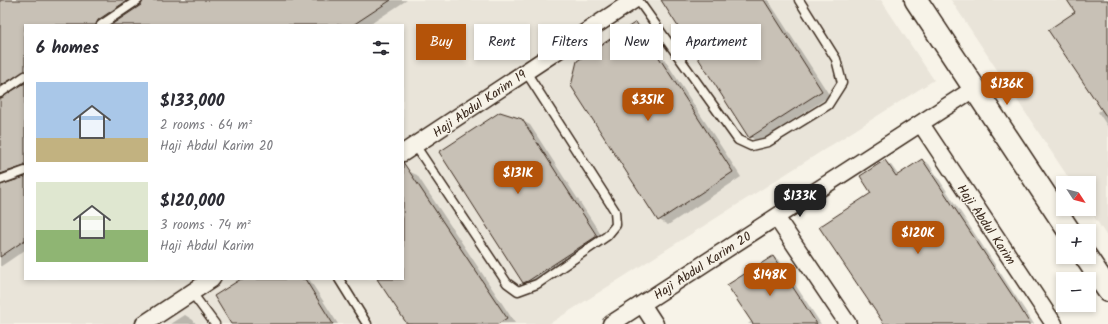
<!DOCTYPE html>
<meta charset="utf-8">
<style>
:root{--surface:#fff;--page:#f7f7f7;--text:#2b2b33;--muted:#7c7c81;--accent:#b45309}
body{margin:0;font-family:Kalam,sans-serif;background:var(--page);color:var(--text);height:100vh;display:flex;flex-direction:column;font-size:15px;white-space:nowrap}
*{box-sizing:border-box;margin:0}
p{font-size:13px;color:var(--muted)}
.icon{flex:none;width:22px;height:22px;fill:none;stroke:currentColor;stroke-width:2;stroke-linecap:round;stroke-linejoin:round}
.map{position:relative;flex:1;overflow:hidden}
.details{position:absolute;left:24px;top:24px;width:380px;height:256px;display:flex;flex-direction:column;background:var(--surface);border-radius:0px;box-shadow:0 2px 6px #0003}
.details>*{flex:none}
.hud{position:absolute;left:416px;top:24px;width:380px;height:36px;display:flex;gap:8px}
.needle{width:26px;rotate:126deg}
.fabs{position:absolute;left:1056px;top:176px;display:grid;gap:8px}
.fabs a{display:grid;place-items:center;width:40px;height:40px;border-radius:0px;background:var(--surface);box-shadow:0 2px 6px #0003;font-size:20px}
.price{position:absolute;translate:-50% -34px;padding:0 9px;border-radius:8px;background:var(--accent);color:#fff;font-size:13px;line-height:26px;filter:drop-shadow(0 1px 2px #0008)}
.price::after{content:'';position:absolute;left:50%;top:24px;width:12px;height:9px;margin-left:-6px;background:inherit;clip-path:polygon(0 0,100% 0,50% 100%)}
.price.active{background:#222;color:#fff}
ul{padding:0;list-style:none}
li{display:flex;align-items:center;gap:12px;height:100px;padding:0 12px}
li span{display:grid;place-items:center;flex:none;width:112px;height:80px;border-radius:0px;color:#555}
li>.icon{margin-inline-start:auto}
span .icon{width:48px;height:48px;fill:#fffc;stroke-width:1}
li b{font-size:17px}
h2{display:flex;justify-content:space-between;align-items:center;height:48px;padding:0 12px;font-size:17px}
.pill{padding:0 14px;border-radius:0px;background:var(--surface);box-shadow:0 2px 6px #0003;font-size:14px;line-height:36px}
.pill.active{background:var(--accent);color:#fff}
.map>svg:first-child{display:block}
.built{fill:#e9e4d9;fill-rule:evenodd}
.shadow{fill:#0003}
.building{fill:#c8c1b6;stroke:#3b2a1e}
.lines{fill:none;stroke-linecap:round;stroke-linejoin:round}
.service-casing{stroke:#3b2a1e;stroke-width:11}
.minor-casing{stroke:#3b2a1e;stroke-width:19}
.secondary-casing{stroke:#3b2a1e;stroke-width:25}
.service{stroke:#f7f3e8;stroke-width:8}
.minor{stroke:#f7f3e8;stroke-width:16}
.secondary{stroke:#f7f3e8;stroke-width:22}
.labels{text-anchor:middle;stroke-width:3;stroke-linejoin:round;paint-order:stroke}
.street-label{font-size:13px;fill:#3b2a1e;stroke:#f7f3e8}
</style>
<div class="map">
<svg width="1108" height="324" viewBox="0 0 1108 324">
<rect width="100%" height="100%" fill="#f7f3e8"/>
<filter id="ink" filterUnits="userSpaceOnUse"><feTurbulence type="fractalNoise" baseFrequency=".025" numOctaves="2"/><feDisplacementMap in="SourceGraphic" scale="8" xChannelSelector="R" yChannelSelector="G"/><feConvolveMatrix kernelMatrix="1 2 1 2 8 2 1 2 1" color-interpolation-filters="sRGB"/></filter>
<g filter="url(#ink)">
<path class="built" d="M0 0H881L934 80 549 324H0ZM25 25H403V279H25Z
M951 0H1108V238L1089 209V183H1072Z"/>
<path class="shadow" d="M0 0H407L369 25H113L142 5 144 1 107 25H25V81L5 93 2 99 25 84V173L6 179 3 184V186L25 178V250L0 267Z
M673 0H768L830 96 758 142 750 137Z
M1068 0H1108V127L1098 112 1102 109 1076 13Z
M636 24 644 28 741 177 668 225 659 220Z
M521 120 530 125 605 241 532 288 524 283Z
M922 160 929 164 1034 324H885L872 193 885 161 891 165 899 176Z
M408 171 417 175 515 323 408 324 378 279H403V174Z
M773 257 779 260 821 324H748L752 321Z
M243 279H309L338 324H232Z
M185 315 193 320 196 324H171Z"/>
<path class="building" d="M0 0H128L98 20 96 25H25V71L0 86Z
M143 0H391L353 25H111L141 5Z
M661 0H764L822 91 749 138Z
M1067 0H1108V119L1048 30 1075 12Z
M636 22 733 172 658 221 571 86 577 61Z
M25 83V166L0 174V98Z
M500 112 522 119 597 236 528 281 523 283 439 152Z
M922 159 1016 301 1030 324H884L819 227 871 193 860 176 885 160 896 176Z
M403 162 507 318 498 324H407L377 279H403Z
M25 177V240L0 257V185Z
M773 256 794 289 817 324H753L727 285Z
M241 279H305L333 324H231L214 296Z"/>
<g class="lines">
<defs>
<path id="service" d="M638 0 738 140 751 146 768 142 828 105 842 83 836 59 799 0
M101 25 138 0
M0 93 25 76
M415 145 507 283 518 291 537 284 607 236 616 225 615 211 526 72
M0 180 25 171
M339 279 367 324
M192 293 215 324"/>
<path id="minor" d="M921 124 1054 324
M403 153 634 0
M776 217 848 324
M642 304 655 324
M144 324 212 279
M611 324 975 88"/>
<path id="secondary" d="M916 0 1069 231
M1086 257 1108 290"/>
</defs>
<use href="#service" class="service-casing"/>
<use href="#minor" class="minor-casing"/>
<use href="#secondary" class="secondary-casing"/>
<use href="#service" class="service"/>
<use href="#minor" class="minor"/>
<use href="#secondary" class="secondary"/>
</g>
</g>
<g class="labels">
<g class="street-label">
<text transform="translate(479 103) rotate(-34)" y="5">Haji Abdul Karim 19</text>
<text transform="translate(987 224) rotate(56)" y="5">Haji Abdul Karim</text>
<text transform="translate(702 265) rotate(-33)" y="5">Haji Abdul Karim 20</text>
</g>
</g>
</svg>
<div class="fabs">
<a><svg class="needle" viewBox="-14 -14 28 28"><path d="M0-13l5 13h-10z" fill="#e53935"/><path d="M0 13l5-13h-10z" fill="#7c7c81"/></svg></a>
<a>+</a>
<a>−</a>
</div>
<b class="price" style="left:1007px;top:106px">$136K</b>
<b class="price" style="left:648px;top:122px">$351K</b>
<b class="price" style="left:518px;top:195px">$131K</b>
<b class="price active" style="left:800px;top:218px">$133K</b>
<b class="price" style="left:918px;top:255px">$120K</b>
<b class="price" style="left:770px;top:297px">$148K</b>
<div class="hud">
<a class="pill active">Buy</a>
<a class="pill">Rent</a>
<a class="pill">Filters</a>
<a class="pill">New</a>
<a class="pill">Apartment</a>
</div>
<section class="details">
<h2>6 homes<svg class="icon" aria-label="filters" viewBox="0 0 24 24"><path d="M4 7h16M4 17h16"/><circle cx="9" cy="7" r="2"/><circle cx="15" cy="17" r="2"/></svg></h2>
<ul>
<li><span style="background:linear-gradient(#a9c7e8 70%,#c2b280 0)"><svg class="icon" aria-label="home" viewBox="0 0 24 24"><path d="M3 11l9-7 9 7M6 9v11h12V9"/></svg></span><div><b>$133,000</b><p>2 rooms · 64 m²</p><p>Haji Abdul Karim 20</p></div></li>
<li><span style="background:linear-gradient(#dfe7d0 60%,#8fb573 0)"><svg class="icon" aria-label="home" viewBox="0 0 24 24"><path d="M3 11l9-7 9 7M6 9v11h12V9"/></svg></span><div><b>$120,000</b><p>3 rooms · 74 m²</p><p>Haji Abdul Karim</p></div></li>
</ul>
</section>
</div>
